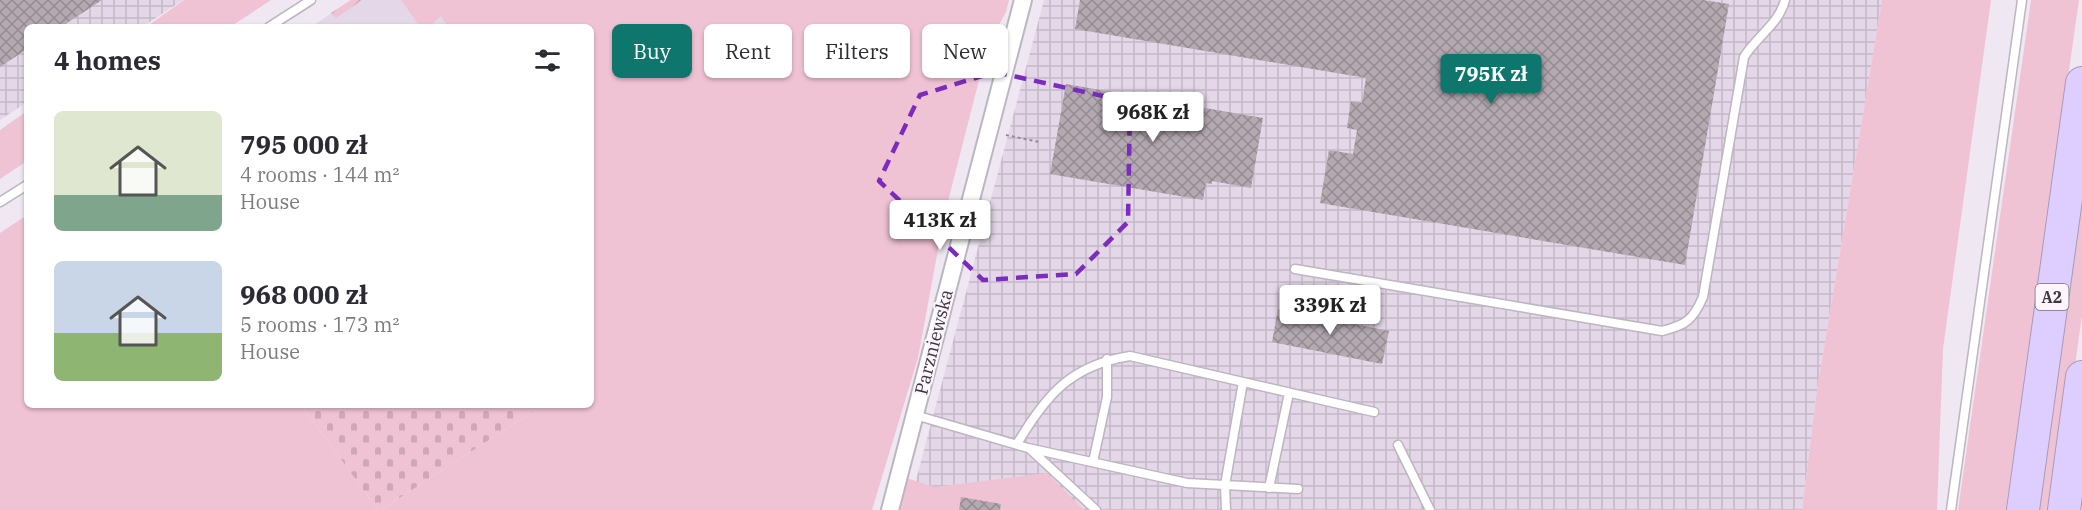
<!DOCTYPE html>
<meta charset="utf-8">
<style>
:root{--surface:#fff;--page:#f2f2f3;--text:#2b2b33;--muted:#7c7c81;--accent:#0f766e}
body{margin:0;font-family:"IBM Plex Serif",serif;background:var(--page);color:var(--text);height:100vh;display:flex;flex-direction:column;font-size:22px;white-space:nowrap}
*{box-sizing:border-box;margin:0}
p{font-size:20px;color:var(--muted)}
.icon{flex:none;width:33px;height:33px;fill:none;stroke:currentColor;stroke-width:2;stroke-linecap:round;stroke-linejoin:round}
.map{position:relative;flex:1;overflow:hidden}
.details{position:absolute;left:24px;top:24px;width:570px;height:384px;display:flex;flex-direction:column;background:var(--surface);border-radius:9px;box-shadow:0 2px 4px #0004}
.details>*{flex:none}
.banner{position:absolute;left:612px;top:24px;width:570px;height:54px;display:flex;gap:12px}
.price{position:absolute;translate:-50% -51px;padding:0 14px;border-radius:6px;background:#fff;color:#222;font-size:20px;line-height:39px;filter:drop-shadow(0 2px 3px #0008)}
.price::after{content:'';position:absolute;left:50%;top:36px;width:18px;height:14px;margin-left:-9px;background:inherit;clip-path:polygon(0 0,100% 0,50% 100%)}
.price.current{background:var(--accent);color:#fff}
ul{padding:0;list-style:none}
li{display:flex;align-items:center;gap:18px;height:150px;padding:0 30px}
li span{display:grid;place-items:center;flex:none;width:168px;height:120px;border-radius:9px;color:#555}
li>.icon{margin-inline-start:auto}
span .icon{width:72px;height:72px;fill:#fffc;stroke-width:1}
li b{font-size:26px}
h2{display:flex;justify-content:space-between;align-items:center;height:72px;padding:0 30px;font-size:26px}
.chip{padding:0 21px;border-radius:9px;background:var(--surface);box-shadow:0 2px 4px #0004;font-size:21px;line-height:54px}
.chip.current{background:var(--accent);color:#fff}
.map>svg:first-child{display:block}
.built{fill:#e4d7e8}
.industrial{fill:url(#industrial-grid)}
.grass{fill:#f0c3d4}
.cemetery{fill:url(#cemetery-stones)}
.garden{fill:url(#garden-furrows)}
.building{fill:url(#building-cross-hatch)}
.lines{fill:none;stroke-linecap:round;stroke-linejoin:round}
.lane-casing{stroke:#bdb5c0;stroke-width:11}
.street-casing{stroke:#bdb5c0;stroke-width:20}
.highway-casing{stroke:#a59abb;stroke-width:34}
.path{stroke:#918c93;stroke-width:2;stroke-dasharray:3 3;stroke-linecap:butt}
.lane{stroke:#fff;stroke-width:8}
.street{stroke:#fff;stroke-width:16}
.highway{stroke:#deceff;stroke-width:32}
.marked{fill:none;stroke:#7b2cbf;stroke-width:4.5;stroke-dasharray:12 8;stroke-linejoin:round}
.labels{text-anchor:middle;stroke-width:4.5;stroke-linejoin:round;paint-order:stroke}
.shield{fill:#fcf5fe;stroke:#757176;stroke-width:1.5}
.shield-label{font-size:16px;font-weight:bold;fill:#3b383c}
.street-label{font-size:18px;fill:#3b383c;stroke:#fcf5fe}
</style>
<div class="map">
<svg width="2082" height="510" viewBox="0 0 2082 510">
<defs>
<pattern id="industrial-grid" width="8" height="8" patternUnits="userSpaceOnUse" patternTransform="scale(1.5)"><rect width="8" height="8" fill="#e4d7e8"/><path d="M0 4h8M4 0v8" fill="none" stroke="#c4b9c8"/></pattern>
<pattern id="cemetery-stones" width="16" height="16" patternUnits="userSpaceOnUse" patternTransform="scale(1.5)"><rect width="16" height="16" fill="#f0c3d4"/><path d="M2 7V4a2 2 0 0 1 4 0v3zM10 15v-3a2 2 0 0 1 4 0v3z" fill="#cfa8b7"/></pattern>
<pattern id="garden-furrows" width="10" height="10" patternUnits="userSpaceOnUse" patternTransform="scale(1.5)"><rect width="10" height="10" fill="#f0c3d4"/><path d="M-1 1l2-2M0 10L10 0M9 11l2-2" fill="none" stroke="#cfa8b7"/></pattern>
<pattern id="building-cross-hatch" width="8" height="8" patternUnits="userSpaceOnUse" patternTransform="scale(1.5)"><rect width="8" height="8" fill="#b4a9b1"/><path d="M0 0l8 8M0 8l8-8" fill="none" stroke="#948b91"/></pattern>
</defs>
<rect width="100%" height="100%" fill="#efe7f2"/>
<path class="built" d="M351 0H452L471 27H311Z"/>
<path class="industrial" d="M0 0H183L142 27H27V102L0 120Z
M1044 0H1882L1817 390 1802 510H908Z"/>
<path class="grass" d="M184 0H271L230 27H146Z
M401 0H1009L1006 12 988 45 944 217 918 358 872 510H381L543 405H591V27H448L441 16 429 27H420Z
M1882 0H1991L1943 349 1937 510H1802L1817 390Z
M2031 0H2079L2006 510H1958Z
M27 111V161L0 179V130Z
M2082 144V315L2055 510H2031Z
M27 215V405H301L378 510H0V233Z
M1047 473 1084 510H898L906 478 935 487Z"/>
<path class="cemetery" d="M301 405H543L381 510H378Z"/>
<path class="garden" d="M351 0H362L336 18 331 13Z"/>
<path class="building" d="M0 0H102L61 27H27V49L0 67Z
M1080 0H1703L1729 4 1685 265 1320 203 1329 150 1353 154 1357 130 1347 128 1351 101 1362 103 1366 78 1075 29Z
M1066 84 1263 118 1251 188 1212 181V184L1206 183 1203 200 1050 174Z
M1278 309 1389 331 1382 364 1272 342Z
M961 497 1001 504 1000 510H959Z"/>
<g class="lines">
<defs>
<path id="lane" d="M269 27 311 0
M0 202 27 185
M1295 269 1662 331C1686 325 1693 320 1703 297L1744 57C1757 36 1779 24 1785 0
M915 415 1028 448 1187 483 1298 489
M1017 444C1046 395 1071 365 1130 356L1374 412
M1398 445 1430 510
M1031 450 1096 510
M1093 462 1107 397V359
M1269 488 1289 393
M1226 510 1225 485 1243 382
M1951 510 2022 0"/>
<path id="street" d="M890 510 1023 0"/>
<path id="highway" d="M2023 510 2082 83
M2064 510 2082 377"/>
</defs>
<use href="#lane" class="lane-casing"/>
<use href="#street" class="street-casing"/>
<use href="#highway" class="highway-casing"/>
<path class="path" d="M1006 135 1039 142"/>
<use href="#lane" class="lane"/>
<use href="#street" class="street"/>
<use href="#highway" class="highway"/>
</g>
<path class="marked" d="M995 72 1130 102 1128 222 1076 274 983 280 879 181 920 95Z"/>
<g class="labels">
<rect class="shield" x="2035.5" y="284" width="33" height="26" rx="4.5"/>
<g class="shield-label">
<text x="2052" y="303">A2</text>
</g>
<g class="street-label">
<text transform="translate(934 342) rotate(-76)" y="6">Parzniewska</text>
</g>
</g>
</svg>
<b class="price current" style="left:1491px;top:105px">795K zł</b>
<b class="price" style="left:1153px;top:143px">968K zł</b>
<b class="price" style="left:940px;top:251px">413K zł</b>
<b class="price" style="left:1330px;top:336px">339K zł</b>
<div class="banner">
<a class="chip current">Buy</a>
<a class="chip">Rent</a>
<a class="chip">Filters</a>
<a class="chip">New</a>
</div>
<section class="details">
<h2>4 homes<svg class="icon" aria-label="filters" viewBox="0 0 24 24"><path d="M4 7h16M4 17h16"/><circle cx="9" cy="7" r="2"/><circle cx="15" cy="17" r="2"/></svg></h2>
<ul>
<li><span style="background:linear-gradient(#dfe7d0 70%,#7fa58c 0)"><svg class="icon" aria-label="home" viewBox="0 0 24 24"><path d="M3 11l9-7 9 7M6 9v11h12V9"/></svg></span><div><b>795 000 zł</b><p>4 rooms · 144 m²</p><p>House</p></div></li>
<li><span style="background:linear-gradient(#c9d6e8 60%,#8fb573 0)"><svg class="icon" aria-label="home" viewBox="0 0 24 24"><path d="M3 11l9-7 9 7M6 9v11h12V9"/></svg></span><div><b>968 000 zł</b><p>5 rooms · 173 m²</p><p>House</p></div></li>
</ul>
</section>
</div>
